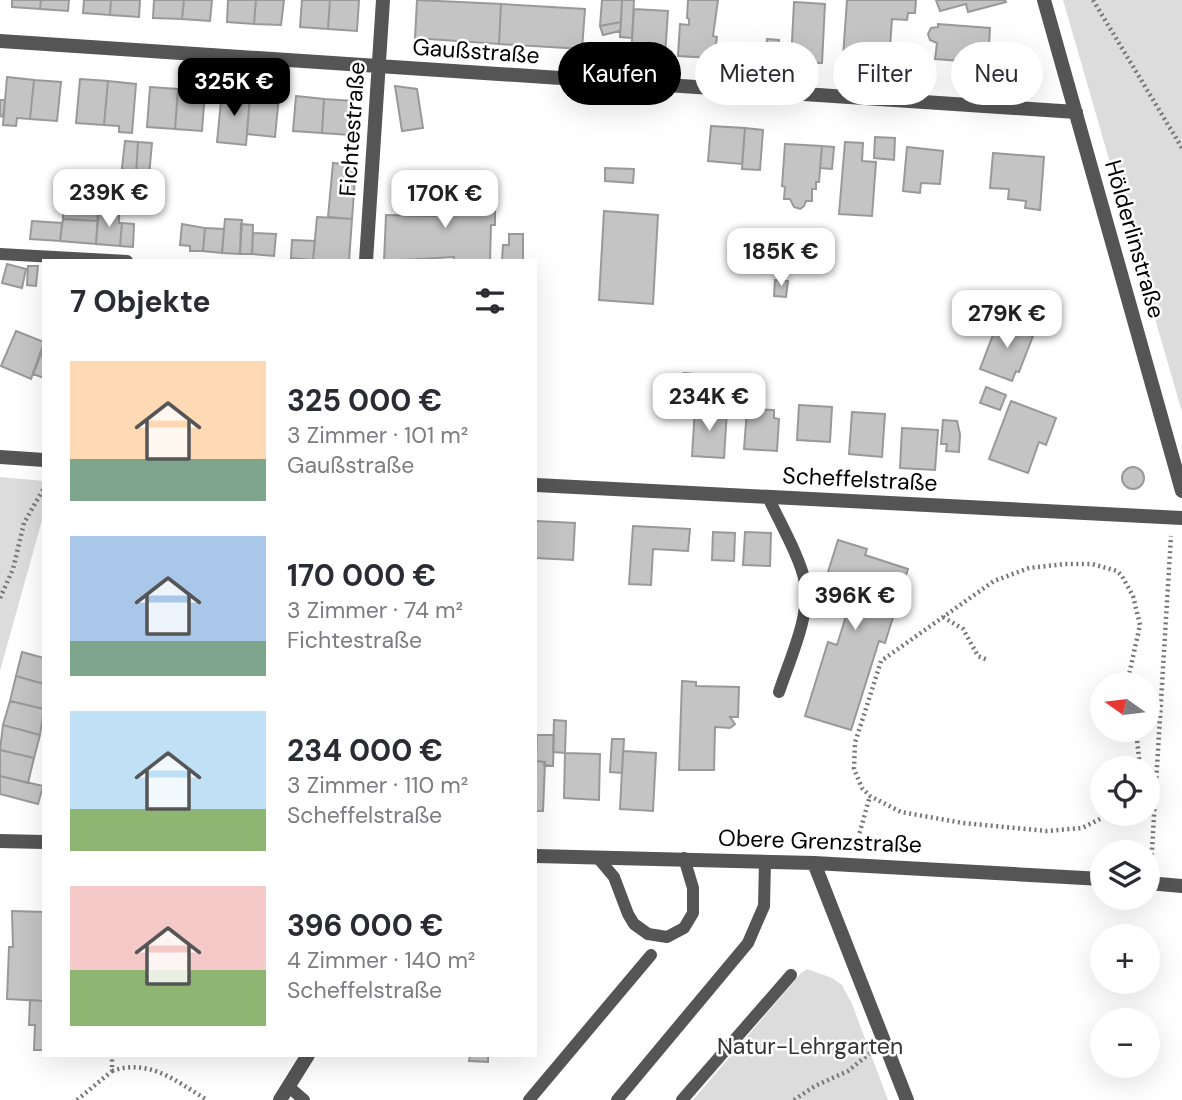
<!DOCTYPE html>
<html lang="de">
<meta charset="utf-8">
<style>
:root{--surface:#fff;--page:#f2f2f3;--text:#2b2b33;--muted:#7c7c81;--accent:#000}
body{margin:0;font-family:"DM Sans",sans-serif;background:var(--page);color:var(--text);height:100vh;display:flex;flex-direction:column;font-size:26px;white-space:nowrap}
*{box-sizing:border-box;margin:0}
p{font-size:23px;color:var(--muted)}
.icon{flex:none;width:38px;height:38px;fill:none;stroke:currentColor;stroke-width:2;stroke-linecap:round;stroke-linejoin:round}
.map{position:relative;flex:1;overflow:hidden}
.side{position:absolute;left:42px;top:259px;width:495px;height:798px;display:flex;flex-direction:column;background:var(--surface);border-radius:0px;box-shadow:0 7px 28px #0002}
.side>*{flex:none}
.top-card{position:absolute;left:558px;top:42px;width:518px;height:63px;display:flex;gap:14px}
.needle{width:46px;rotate:284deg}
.buttons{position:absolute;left:1090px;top:672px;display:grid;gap:14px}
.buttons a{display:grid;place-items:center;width:70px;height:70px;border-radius:50%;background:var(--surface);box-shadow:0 7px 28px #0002;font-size:35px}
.price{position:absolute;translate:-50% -60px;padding:0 16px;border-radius:14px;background:#fff;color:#222;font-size:23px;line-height:46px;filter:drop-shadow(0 2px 4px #0008)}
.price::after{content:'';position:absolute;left:50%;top:42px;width:21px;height:16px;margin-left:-10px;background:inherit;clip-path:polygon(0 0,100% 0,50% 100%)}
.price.active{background:var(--accent);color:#fff}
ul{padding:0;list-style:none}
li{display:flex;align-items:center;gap:21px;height:175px;padding:0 28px}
li span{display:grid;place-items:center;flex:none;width:196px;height:140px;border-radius:0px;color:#555}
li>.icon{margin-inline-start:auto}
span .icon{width:84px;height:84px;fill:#fffc;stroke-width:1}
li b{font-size:30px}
h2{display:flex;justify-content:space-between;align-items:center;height:84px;padding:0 28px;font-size:30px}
.chip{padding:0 24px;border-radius:32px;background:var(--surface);box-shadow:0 7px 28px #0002;font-size:24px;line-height:63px}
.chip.active{background:var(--accent);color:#fff}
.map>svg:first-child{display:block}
.green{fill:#dcdcdc}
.building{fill:#c4c4c4;stroke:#999;stroke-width:2}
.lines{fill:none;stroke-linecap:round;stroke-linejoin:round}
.path{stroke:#777;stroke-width:4.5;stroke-dasharray:2 3.5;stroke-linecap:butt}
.service{stroke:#555;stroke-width:12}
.minor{stroke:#555;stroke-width:14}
.labels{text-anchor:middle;stroke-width:5;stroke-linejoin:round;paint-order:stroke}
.street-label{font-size:23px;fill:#000;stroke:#fff}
.park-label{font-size:23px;fill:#333;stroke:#fff}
</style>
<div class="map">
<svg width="1182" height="1100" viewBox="0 0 1182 1100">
<rect width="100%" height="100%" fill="#fff"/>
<path class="green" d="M1063 0H1182V412Z
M0 477 44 481V513L0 671Z
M807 969 832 978 842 985 852 1004 888 1100H693L801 973Z"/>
<path class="building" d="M12 0H41L40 9 12 7Z
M41 0H69L68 11 40 9Z
M84 0H111L110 15 83 13Z
M111 0H140L139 17 110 15Z
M154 0H184L182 19 153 18Z
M184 0H212L210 21 182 19Z
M228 0H256L254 24 227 22Z
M256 0H284L281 25 254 24Z
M302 0H330L328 29 300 27Z
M330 0H359L357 31 328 29Z
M417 0 501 4 499 44 415 38Z
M602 0H622L621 22 600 26Z
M622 0H634L632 38 620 37Z
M688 0H718L713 36 717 37 715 51H712L711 58 678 56 680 24 689 25V19L687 18Z
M847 0H916L915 13H908L907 20 892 19 889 61 843 57Z
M936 0H1005L1006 2 968 12 966 4 940 11Z
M794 2 825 4 822 63 791 62Z
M501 4 585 9 582 49 499 44Z
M634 9 668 11 665 56 631 54Z
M621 22 620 31 603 35 600 26Z
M938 24 990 28 988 63 935 59 937 43 930 40 928 34 931 28 938 27Z
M767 39 779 40 778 60 765 59Z
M7 77 34 80 30 119 17 118 16 126 3 125Z
M80 79 108 81 104 125 76 123Z
M34 80 61 82 57 121 30 119Z
M108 81 136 84 132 133 119 132V126L104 125Z
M395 86 417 89 423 128 402 131Z
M150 87 178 89 175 129 147 127Z
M178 89 205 91 202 131 175 129Z
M222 91 250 94 246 145 217 142Z
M250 94 279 96 275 137 247 134Z
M296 96 324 99 322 133 293 131Z
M324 99 353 101 350 135 322 133Z
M0 100H5L3 117 0 116Z
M711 126 745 128 742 164 708 161Z
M745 128 763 130 760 170 742 169Z
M875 137 895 138 894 160 874 158Z
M125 141 138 142 136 175 127 174 122 168Z
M138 142 152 143 149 176 136 175Z
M845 142 863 143 862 161 876 162 872 216 839 214Z
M785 144 822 146 819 182H816V189H812V201H806L804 206 800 209 794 207 790 199H784L785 187 782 186Z
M822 146 834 147 832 169 820 168Z
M907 147 943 151 940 184 921 183 920 193 903 191Z
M993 153 1044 157 1040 210 1025 208 1026 201 1008 199 1009 189 990 188Z
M333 163 356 165 352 219 328 217Z
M605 168 634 169 633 183 605 181Z
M87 184 94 185 95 207H98V211L83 210Z
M490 184V203L495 204V225H491L490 261H454V257L384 261 386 215 435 216V211H453V185Z
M63 209 98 211V221L63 219Z
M98 211 119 212V223H122L120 246 96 244Z
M604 211 658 215 653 304 599 300Z
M317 217 352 219 349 261 313 260Z
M63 219 98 221 96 244 60 241Z
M225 219 242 220 240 254 222 253Z
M32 221 62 223 60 241 30 239Z
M122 223 134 224 133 247 120 246Z
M182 224 205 228 203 251H190V246L180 245Z
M241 224 253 225 252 254H240Z
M205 228 224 229 222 253 203 251Z
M253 233 276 234 274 256 252 254Z
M509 234H523V261H502L503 245H509Z
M292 240 315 241 313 260 291 258Z
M7 264 26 269 22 288 2 283Z
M28 266H38L36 286 27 285Z
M775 280 788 281 786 297 774 296Z
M999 319 1028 330 1026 334 1033 336 1019 372 1016 371 1012 381 980 369Z
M16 331 44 342 31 379 1 366Z
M44 347V378L33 374Z
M684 373 694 374V386H697L696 404H682Z
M737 380 749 381 748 403H736Z
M986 387 1006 395 1000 410 980 403Z
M1011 401 1056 418 1046 445 1039 442 1028 473 989 459Z
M799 405 832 407 830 442 797 440Z
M695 408 727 410 724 458 692 456Z
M747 409 774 410V418L779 419 777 451 744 449Z
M852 412 885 414 882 457 849 454Z
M943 420 957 421 960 434 959 452 946 451 947 444H941Z
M902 428 938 430 935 470 900 468Z
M1122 478a11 11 0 1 1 22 0a11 11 0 1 1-22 0Z
M536 521 575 523 573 560 536 558Z
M633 526 690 529 688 551 653 549 651 585 629 584Z
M713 532 735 533 734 561 712 560Z
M745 532 771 533 770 566 743 565Z
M838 540 867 549 865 555 908 569 885 643 879 641 851 730 805 716 828 642 837 645 852 597 823 588Z
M22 652 44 658V684L16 676Z
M16 676 44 684V709L10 701Z
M682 681 696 682V686L739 687 738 717H730L735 724 730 728 715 727 714 770H679Z
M10 701 44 709 40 735 3 725Z
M554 720 566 721 565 753 553 752Z
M3 725 40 735 34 758 0 750Z
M537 735H554L553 766 544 765 545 762 536 761Z
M612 739H624L622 773 610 772Z
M0 750 34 758 28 783 0 776Z
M623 751 656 753 653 811 620 809Z
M565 753 600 754 599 800 564 798Z
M536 761 545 762 543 811H536Z
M0 776 43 786 38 804 0 794Z
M12 911 44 912V1001L7 999 9 947H13Z
M30 1000 44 1001V1050H34L35 1025H29Z
M470 1055H488V1062L469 1061Z"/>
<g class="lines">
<path class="path" d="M1093 0 1182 148
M0 598 13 569 24 523 44 488
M943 617 963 629 978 656 988 660
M1136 730 1140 768
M1110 814 1082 828 1047 831 963 823 901 812 870 796 862 788 854 769 855 743 881 661 994 581 1029 568 1065 564H1092L1117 571 1122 576 1133 596 1140 625 1127 684
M855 849 870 796
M1151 866 1171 536
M112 1071C149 1058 176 1081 207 1100
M77 1100 112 1071V1055
M794 1100 815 1086 848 1071 870 1053"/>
<path class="service" d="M0 254 127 261
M768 497C779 521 800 557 805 582 811 615 789 661 779 692
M598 858 614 877 628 914 634 924 648 934 667 937 684 928 693 913V888L684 858
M289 1087 304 1100
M529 1100 651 955
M617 1100 748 943 764 906 765 861
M682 1100 791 975"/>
<path class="minor" d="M1044 0 1182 491
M0 41 1076 112
M366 261 383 0
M0 457 44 460
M536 485 1182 518
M0 841 44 842
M536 856 814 863 1102 879
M814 863 907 1100
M1148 883 1182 886
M280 1100 308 1055"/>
</g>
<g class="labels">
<g class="street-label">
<text transform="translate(476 51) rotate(4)" y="8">Gaußstraße</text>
<text transform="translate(352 129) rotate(-86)" y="8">Fichtestraße</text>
<text transform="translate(1135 239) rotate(74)" y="8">Hölderlinstraße</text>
<text transform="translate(860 479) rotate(3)" y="8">Scheffelstraße</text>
<text transform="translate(820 841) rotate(2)" y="8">Obere Grenzstraße</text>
</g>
<g class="park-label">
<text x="810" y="1054">Natur-Lehrgarten</text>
</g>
</g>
</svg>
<div class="buttons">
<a><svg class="needle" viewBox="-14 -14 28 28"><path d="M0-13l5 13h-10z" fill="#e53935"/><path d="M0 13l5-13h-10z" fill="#7c7c81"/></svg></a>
<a><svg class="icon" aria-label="locate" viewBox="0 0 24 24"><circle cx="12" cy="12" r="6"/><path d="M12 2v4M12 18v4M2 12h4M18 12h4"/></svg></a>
<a><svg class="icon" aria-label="layers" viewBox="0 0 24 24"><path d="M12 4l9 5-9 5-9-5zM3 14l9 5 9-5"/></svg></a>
<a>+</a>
<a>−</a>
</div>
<b class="price active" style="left:234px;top:118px">325K €</b>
<b class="price" style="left:109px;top:229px">239K €</b>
<b class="price" style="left:445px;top:230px">170K €</b>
<b class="price" style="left:781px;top:288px">185K €</b>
<b class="price" style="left:1007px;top:350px">279K €</b>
<b class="price" style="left:709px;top:433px">234K €</b>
<b class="price" style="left:855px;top:632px">396K €</b>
<div class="top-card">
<a class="chip active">Kaufen</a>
<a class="chip">Mieten</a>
<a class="chip">Filter</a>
<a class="chip">Neu</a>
</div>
<section class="side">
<h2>7 Objekte<svg class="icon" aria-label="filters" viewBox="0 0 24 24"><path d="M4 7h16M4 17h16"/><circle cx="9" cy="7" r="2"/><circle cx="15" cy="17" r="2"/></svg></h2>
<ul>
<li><span style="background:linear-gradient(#ffd9b3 70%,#7fa58c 0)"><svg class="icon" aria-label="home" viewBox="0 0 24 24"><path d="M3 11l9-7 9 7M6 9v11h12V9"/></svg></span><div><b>325 000 €</b><p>3 Zimmer · 101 m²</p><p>Gaußstraße</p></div></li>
<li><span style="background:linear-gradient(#a9c7e8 75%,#7fa58c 0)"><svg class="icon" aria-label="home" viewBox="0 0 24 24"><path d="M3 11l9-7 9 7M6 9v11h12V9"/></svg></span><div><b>170 000 €</b><p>3 Zimmer · 74 m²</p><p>Fichtestraße</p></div></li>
<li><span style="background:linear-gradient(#bfe0f5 70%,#8fb573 0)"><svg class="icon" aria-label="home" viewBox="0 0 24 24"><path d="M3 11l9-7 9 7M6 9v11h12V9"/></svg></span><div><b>234 000 €</b><p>3 Zimmer · 110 m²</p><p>Scheffelstraße</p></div></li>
<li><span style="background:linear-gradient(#f6c9c9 60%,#8fb573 0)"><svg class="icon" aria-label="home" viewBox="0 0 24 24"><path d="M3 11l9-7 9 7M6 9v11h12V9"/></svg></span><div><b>396 000 €</b><p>4 Zimmer · 140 m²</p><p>Scheffelstraße</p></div></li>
</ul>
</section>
</div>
